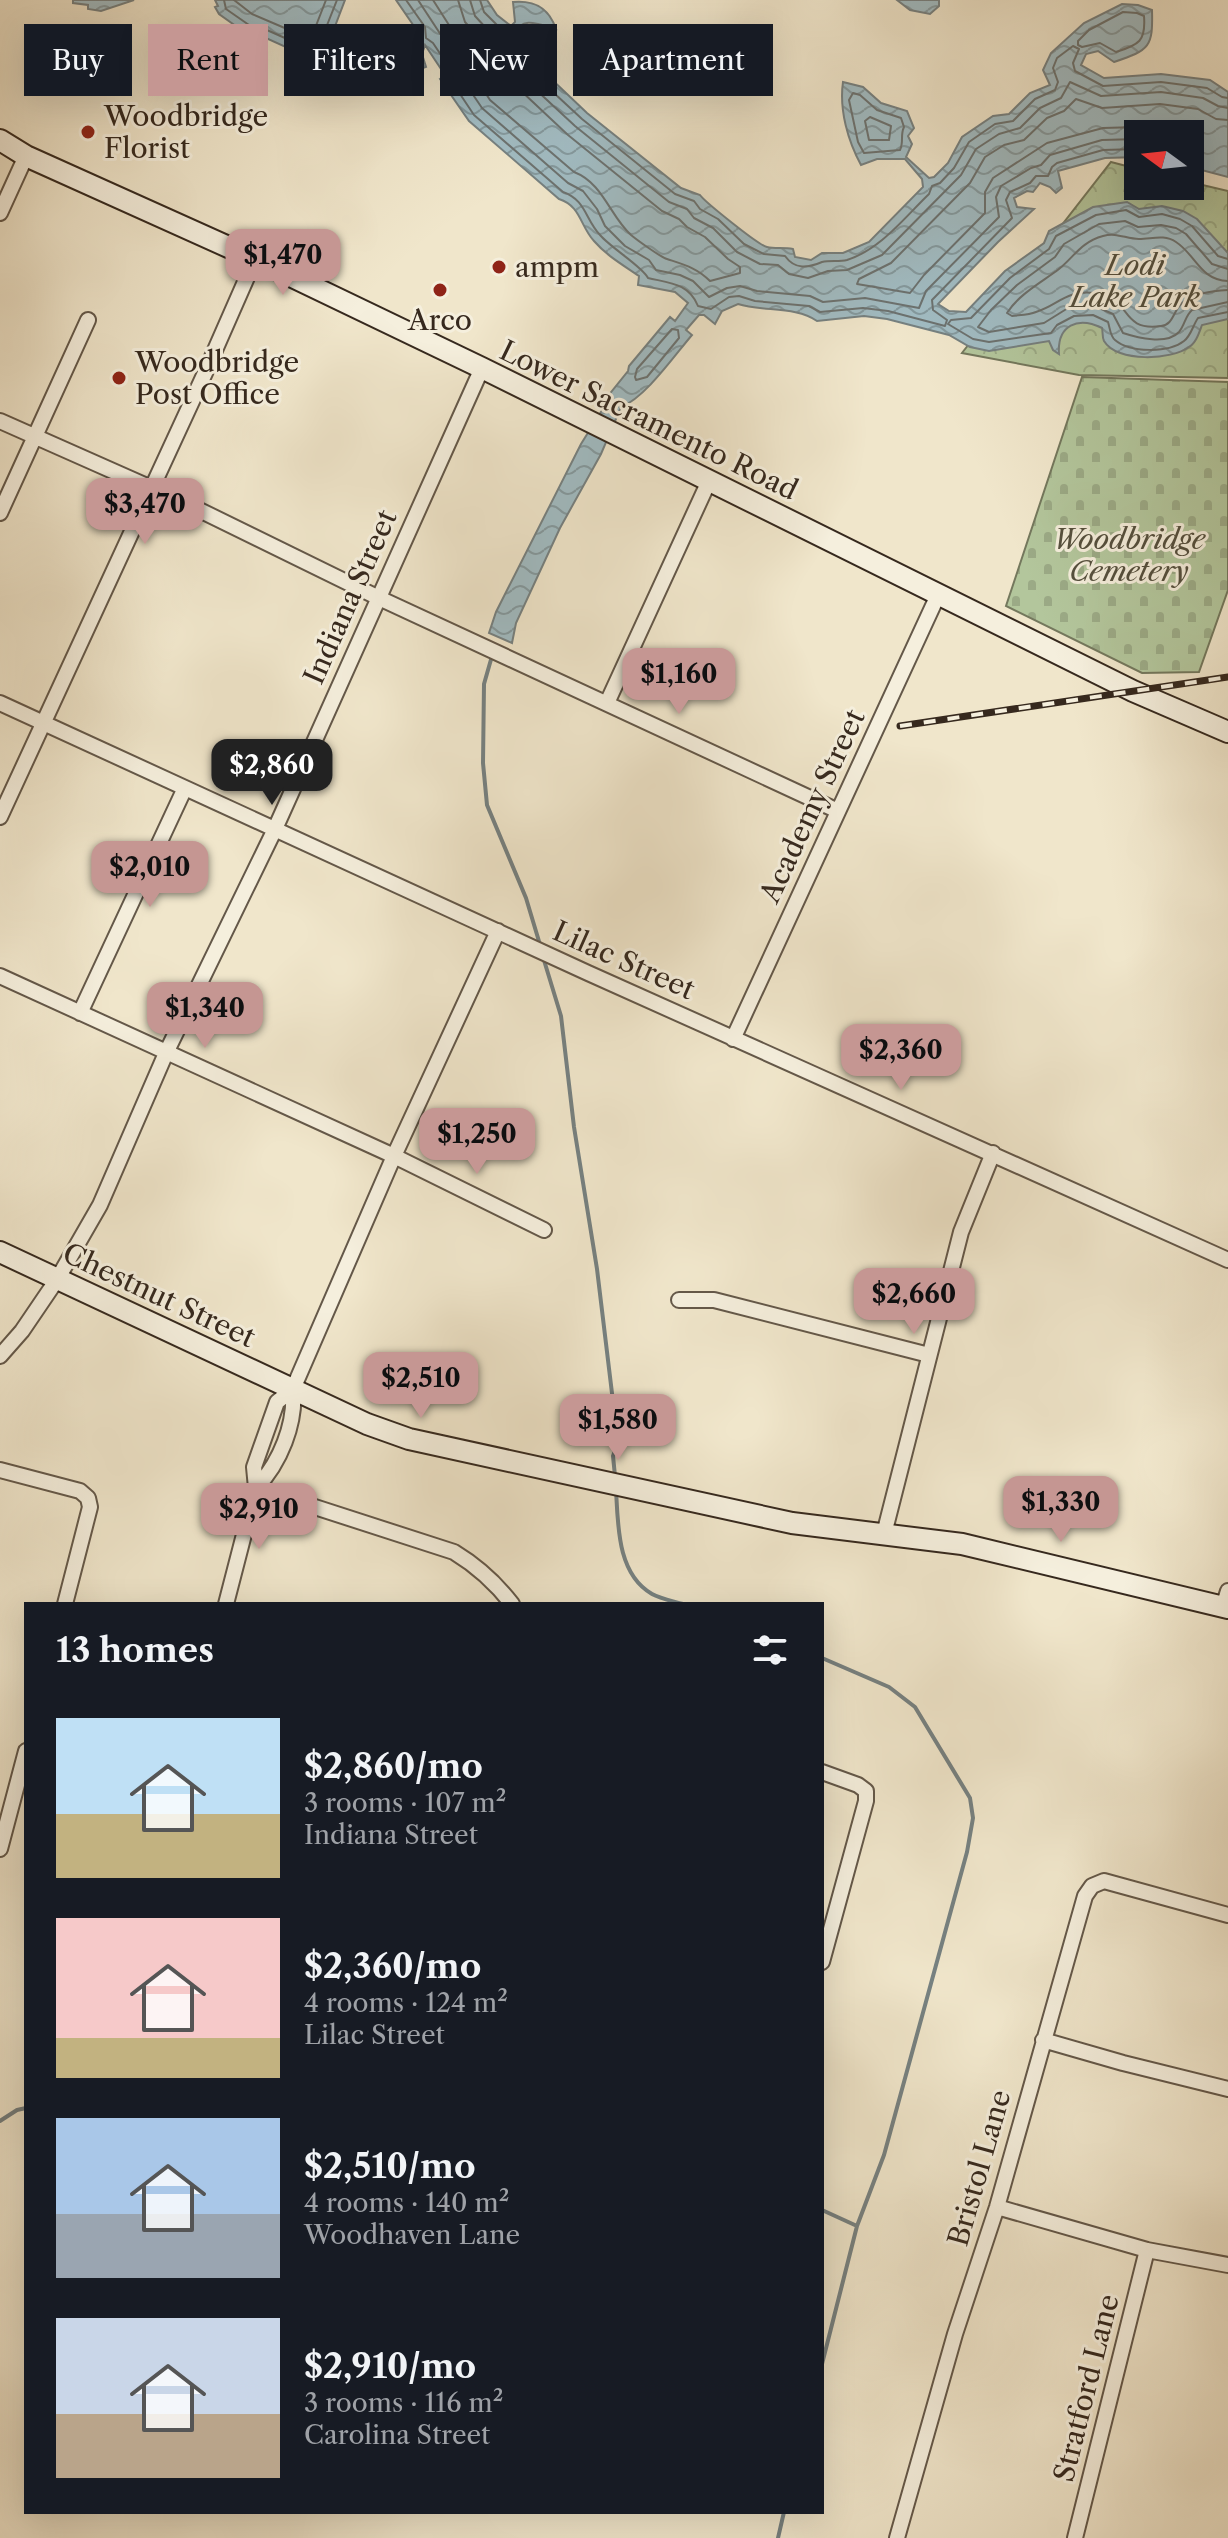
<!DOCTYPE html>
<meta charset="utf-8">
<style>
:root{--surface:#171b24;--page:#20242c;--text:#f1f3f6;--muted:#9ea1a6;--accent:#c59692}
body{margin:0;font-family:"Libre Caslon Text",serif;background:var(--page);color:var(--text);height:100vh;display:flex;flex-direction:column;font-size:30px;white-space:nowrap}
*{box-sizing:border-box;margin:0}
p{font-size:26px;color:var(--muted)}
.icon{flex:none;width:44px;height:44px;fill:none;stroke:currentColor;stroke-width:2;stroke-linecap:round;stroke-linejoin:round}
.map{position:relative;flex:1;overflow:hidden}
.details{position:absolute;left:24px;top:1602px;width:800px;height:912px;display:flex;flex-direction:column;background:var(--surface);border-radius:0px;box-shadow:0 8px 32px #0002}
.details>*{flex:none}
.hud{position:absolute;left:24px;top:24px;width:800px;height:72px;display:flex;gap:16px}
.needle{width:52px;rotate:285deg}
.tools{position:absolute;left:1124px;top:120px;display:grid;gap:16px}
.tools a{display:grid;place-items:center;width:80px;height:80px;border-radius:0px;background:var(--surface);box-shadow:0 8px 32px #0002;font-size:40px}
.price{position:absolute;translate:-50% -68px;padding:0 18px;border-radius:16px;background:var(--accent);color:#111;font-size:26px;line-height:52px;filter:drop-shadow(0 2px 4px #0008)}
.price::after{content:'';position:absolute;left:50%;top:48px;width:24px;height:18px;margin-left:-12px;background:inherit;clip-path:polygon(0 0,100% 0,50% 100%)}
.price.active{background:#222;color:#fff}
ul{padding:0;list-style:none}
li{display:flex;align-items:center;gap:24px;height:200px;padding:0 32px}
li span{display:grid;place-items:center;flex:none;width:224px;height:160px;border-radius:0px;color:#555}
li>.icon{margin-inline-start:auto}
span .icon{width:96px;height:96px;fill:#fffc;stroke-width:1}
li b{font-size:34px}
h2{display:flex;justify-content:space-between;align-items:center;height:96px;padding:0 32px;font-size:34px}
.pill{padding:0 28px;border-radius:0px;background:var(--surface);box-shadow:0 8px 32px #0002;font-size:28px;line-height:72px}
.pill.active{background:var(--accent);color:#111}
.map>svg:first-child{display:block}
.cemetery{fill:url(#cemetery-stones);stroke:#74785d;stroke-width:2}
.park{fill:url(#park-crowns);stroke:#74785d;stroke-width:2}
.water{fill:url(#water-waves);stroke:#768181;stroke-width:2}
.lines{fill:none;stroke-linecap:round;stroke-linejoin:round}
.shore{stroke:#6c7270;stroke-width:2}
.stream{stroke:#768181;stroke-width:4}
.street-casing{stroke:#645849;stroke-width:18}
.secondary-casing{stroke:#36291e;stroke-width:24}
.street{stroke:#f5efdd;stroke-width:14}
.secondary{stroke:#f5efdd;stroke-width:20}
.rail-casing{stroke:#36291e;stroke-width:7}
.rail{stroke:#f5efdd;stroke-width:4;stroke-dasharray:12;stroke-linecap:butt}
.poi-dot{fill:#8f2418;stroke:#f5efdd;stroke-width:3}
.labels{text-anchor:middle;stroke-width:6;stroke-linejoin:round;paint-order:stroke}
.poi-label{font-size:28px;fill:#36291e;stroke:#f5efdd;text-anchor:start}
.park-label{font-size:28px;font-style:italic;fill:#55503e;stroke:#f5efdd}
.street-label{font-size:28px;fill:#36291e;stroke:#f5efdd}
</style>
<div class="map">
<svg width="1228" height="2538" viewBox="0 0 1228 2538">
<defs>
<pattern id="cemetery-stones" width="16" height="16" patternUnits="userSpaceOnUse" patternTransform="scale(2)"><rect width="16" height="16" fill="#b3c69c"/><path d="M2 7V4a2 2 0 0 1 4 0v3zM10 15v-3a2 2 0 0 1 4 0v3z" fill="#9baa86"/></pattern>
<pattern id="park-crowns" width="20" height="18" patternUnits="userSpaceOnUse" patternTransform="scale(2)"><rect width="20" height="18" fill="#b3c69c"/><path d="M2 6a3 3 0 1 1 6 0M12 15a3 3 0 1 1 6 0" fill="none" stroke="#9baa86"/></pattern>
<pattern id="water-waves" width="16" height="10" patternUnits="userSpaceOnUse" patternTransform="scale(2)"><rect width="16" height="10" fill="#a1bcc3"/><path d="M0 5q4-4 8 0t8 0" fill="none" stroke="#84999e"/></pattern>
</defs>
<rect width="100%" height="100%" fill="#f0e6cb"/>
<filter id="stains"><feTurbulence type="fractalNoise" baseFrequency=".0025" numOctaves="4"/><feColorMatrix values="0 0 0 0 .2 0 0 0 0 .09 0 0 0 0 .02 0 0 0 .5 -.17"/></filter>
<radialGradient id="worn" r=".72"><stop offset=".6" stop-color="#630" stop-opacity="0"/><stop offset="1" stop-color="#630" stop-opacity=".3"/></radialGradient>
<path class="cemetery" d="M1082 377 1228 382V590L1199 672 1142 673 1006 606Z"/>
<path class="park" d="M1111 162 1138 169V186H1190V182L1228 191V378L1079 375 962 353Z"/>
<path class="water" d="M73 0H134L101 11 88 9V5L73 3Z
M215 0H345L321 63 255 33 247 34 219 14 215 7 218 6Z
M396 0H487L497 15 511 26 515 22 513 2C535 0 549 8 556 29 542 26 522 14 515 34L523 52 543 67 546 74 587 113 681 188 700 195C704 201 758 245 767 247 775 249 784 247 793 249L795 257 811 260 822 253H843L869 242 923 187 922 179 905 159H877L861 165C848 141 839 110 843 82L863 87 881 103 907 111 914 128 908 136 912 144 906 157 929 178 934 177 948 163 962 137 993 116 1009 114 1030 93 1050 85 1043 70 1051 53 1084 23 1122 4 1138 5 1152 10C1153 47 1150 50 1114 62L1098 51 1086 54 1081 65 1104 78 1161 74 1210 80 1228 92V177L1190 167V134H1138V157L1105 158 1058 171 1062 188 1056 193 1050 187 1040 183 1033 192 1027 191 1014 198 1017 207 1034 209 998 242 938 304 949 311 966 312 1005 271 1044 243 1049 231 1093 207 1127 202 1139 209 1162 206 1183 211 1197 219 1228 253V319L1202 325C1199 333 1196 343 1189 347 1172 360 1117 363 1104 341 1102 337 1103 332 1102 328 1078 316 1057 325 1059 354L1053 350 1049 341 989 351 970 347 949 335 887 319 864 316 817 321C796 306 763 312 738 304L722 311 715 324 704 315H699L686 330 692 335C674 356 645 398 621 407L601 454 560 528 516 623 512 643 489 633 496 612 581 444 604 407 608 396 628 371 629 366 670 317 675 321 688 303 675 292 638 285 639 276C623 265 607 256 594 241 580 226 581 206 559 199L469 121 440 79 445 75 425 45 422 54 426 67 415 71 410 51 418 32Z
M897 0H939V6L930 14 910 10Z"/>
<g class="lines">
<path class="shore" d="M224 0 226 9 249 25 258 26 314 51 318 48 337 0
M234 0 252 14 308 38 312 36 326 0
M406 0 425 27 426 38 433 43 451 70 452 82 474 115 563 192C586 200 585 219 600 235 611 248 643 267 648 278 669 283 689 283 698 306L711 309 729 297 739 296 755 301 809 306 820 312 863 308 888 311 945 326 947 320 933 310 932 300 1012 218 1006 200 1010 192 1030 183 1036 176H1048L1052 167 1057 163 1103 150 1138 149
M418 0 460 64 463 80 482 108 568 183 583 191 597 209 605 226 625 246 649 260 656 270 680 275 693 281 709 297 727 288 740 286 757 291 810 296 823 302 865 298 919 308 926 291 999 217 996 197 1001 186 1031 168 1041 165 1050 155 1102 140 1138 139
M433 0 470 58 475 77 490 100 574 172C603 183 610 216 631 235 637 240 662 258 667 259 685 265 697 268 710 281L740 273V267L728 259 705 237 687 227 679 219 662 211 568 135 502 73 488 48 465 22 458 0
M470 0 475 16 497 40 511 65 528 78 533 87 575 126 669 202 687 209 694 218 713 228 737 252 760 264 778 265 789 274 808 278 828 271 847 270 882 255 961 175 976 149 999 134 1020 128 1040 108 1061 98 1070 82 1101 96 1161 92 1203 98 1218 106 1228 108
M480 0 484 12 506 34 517 57 536 72 540 80 582 119 675 194 694 201 700 209 718 219 744 244 764 254 785 256C795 270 808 268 822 262 830 260 839 262 847 260 881 249 904 218 929 194L932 186 940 183 954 168 969 142 995 124 1013 121 1035 99 1055 90 1058 82 1053 68 1057 58 1073 46 1079 49 1073 63 1075 71 1103 86 1161 82 1207 88 1222 97 1228 98
M1123 12 1137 13 1144 16C1146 41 1139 45 1116 52L1100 43 1082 47 1078 45V41L1089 30Z
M853 93 860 95 877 110 901 118 904 127C900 135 904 142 900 150L864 153 858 142 849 100Z
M870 117 891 126 889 140H869L865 121Z
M1156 134 1138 127 1103 128 1047 143 993 178 985 192V213L924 275 910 293 857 284 859 279 891 263 970 183 985 157 1004 145 1024 140 1047 118 1064 111 1076 99 1102 108 1160 104 1198 109 1216 119 1228 120
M1228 259 1218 256 1192 226 1180 219 1162 214 1139 217 1126 210 1096 215 1056 236 1049 249 1010 278 971 318 951 320 948 324 973 339 989 342 1051 333 1057 325 1074 316 1093 315 1108 322C1110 328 1110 336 1115 340 1130 353 1169 353 1184 341 1191 336 1193 325 1198 318L1228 312
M1228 269 1212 264 1186 234 1176 228 1161 225 1138 227 1125 221 1099 224 1064 244 1055 257 1017 285 991 310 978 327 989 332 1044 323 1068 308 1092 305 1113 314 1123 333C1138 338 1167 345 1179 332 1185 325 1185 316 1192 310L1228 302
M1228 281C1200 280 1196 255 1176 242 1164 234 1152 239 1139 239 1126 239 1117 232 1103 236 1081 242 1074 257 1059 269 1042 282 1019 294 1007 313L1012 316C1020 315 1029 315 1036 312 1059 305 1065 290 1094 293 1133 296 1118 332 1161 326 1173 325 1173 312 1181 304 1192 293 1213 291 1228 290
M672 329 678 330 679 338 647 377 636 380 635 377 637 369Z"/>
<path class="stream" d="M492 656 484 684 483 763 487 805 526 898 541 948
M543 957 561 1016 574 1127 597 1269 618 1443 613 1456 615 1476
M616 1489C618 1525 617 1574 652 1594 661 1599 673 1601 683 1604
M822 1658 889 1687 915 1707 970 1798 973 1818 967 1852 884 2155 857 2226 822 2364
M0 2121 17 2110 26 2108
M822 2210 857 2226
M778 2538 784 2512"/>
<defs>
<path id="street" d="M0 213 26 156
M0 421 185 503 379 598 838 811
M0 513 88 320
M0 703 588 973 1228 1260
M607 703 709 481
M0 817 205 373 255 259
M0 976 394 1156 544 1230
M80 1013 184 790
M733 1039 938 595
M679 1300H714L929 1355
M0 1356 22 1331 58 1278 100 1205 166 1053 275 829 482 368
M0 1470 80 1491 88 1498 90 1507 65 1604
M256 1488 454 1552C477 1566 495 1582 512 1604
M256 1488C280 1463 296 1424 293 1389
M884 1534 961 1232 993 1153
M226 1604 256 1488 254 1467 277 1402 293 1389 394 1156 498 931
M1223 1607 1228 1591
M822 1772 858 1785 866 1791V1801L822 1962
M0 1849 26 1751
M1043 2040 1123 2063 1228 2089
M997 2207 1147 2250 1228 2265
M897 2538 955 2334 997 2207 1085 1896 1092 1886 1104 1881 1228 1915
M1075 2538 1147 2250"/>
<path id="secondary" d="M0 140 26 156 255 259 482 368 1133 691 1228 732
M0 1252 367 1424 409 1439 792 1523 962 1544 1228 1608"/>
</defs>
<use href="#street" class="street-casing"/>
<use href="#secondary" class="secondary-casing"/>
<use href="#street" class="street"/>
<use href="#secondary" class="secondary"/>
<defs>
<path id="rail" d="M900 726 1228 677"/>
</defs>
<use href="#rail" class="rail-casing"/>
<use href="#rail" class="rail"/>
</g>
<g class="poi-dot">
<circle cx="88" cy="132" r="8"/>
<circle cx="499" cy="267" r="8"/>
<circle cx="440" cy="290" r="8"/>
<circle cx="119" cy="378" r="8"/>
</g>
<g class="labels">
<g class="poi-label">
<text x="104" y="126">Woodbridge<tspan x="104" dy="32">Florist</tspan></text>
<text x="515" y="277">ampm</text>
<text x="440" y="330" text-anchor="middle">Arco</text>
<text x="135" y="372">Woodbridge<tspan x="135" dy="32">Post Office</tspan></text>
</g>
<g class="park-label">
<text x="1135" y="275">Lodi<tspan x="1135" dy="32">Lake Park</tspan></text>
<text x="1129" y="549">Woodbridge<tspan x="1129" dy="32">Cemetery</tspan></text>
</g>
<g class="street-label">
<text transform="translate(649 420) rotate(26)" y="10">Lower Sacramento Road</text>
<text transform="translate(350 597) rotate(-66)" y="10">Indiana Street</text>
<text transform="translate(812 806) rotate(-65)" y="10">Academy Street</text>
<text transform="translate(624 960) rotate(24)" y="10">Lilac Street</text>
<text transform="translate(159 1295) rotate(25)" y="10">Chestnut Street</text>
<text transform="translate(979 2168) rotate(-74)" y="10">Bristol Lane</text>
<text transform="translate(1086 2388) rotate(-76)" y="10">Stratford Lane</text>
</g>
</g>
<rect width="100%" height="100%" filter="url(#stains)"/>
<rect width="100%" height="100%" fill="url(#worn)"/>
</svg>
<div class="tools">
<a><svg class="needle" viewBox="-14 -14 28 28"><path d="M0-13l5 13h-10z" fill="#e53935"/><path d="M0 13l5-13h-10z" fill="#9ea1a6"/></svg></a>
</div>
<b class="price" style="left:283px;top:297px">$1,470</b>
<b class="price" style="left:145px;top:546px">$3,470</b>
<b class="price" style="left:679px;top:716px">$1,160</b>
<b class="price active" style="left:272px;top:807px">$2,860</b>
<b class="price" style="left:150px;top:909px">$2,010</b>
<b class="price" style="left:205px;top:1050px">$1,340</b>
<b class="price" style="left:901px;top:1092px">$2,360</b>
<b class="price" style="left:477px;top:1176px">$1,250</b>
<b class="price" style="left:914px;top:1336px">$2,660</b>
<b class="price" style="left:421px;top:1420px">$2,510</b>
<b class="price" style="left:618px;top:1462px">$1,580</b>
<b class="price" style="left:1061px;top:1544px">$1,330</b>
<b class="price" style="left:259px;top:1551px">$2,910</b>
<div class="hud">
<a class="pill">Buy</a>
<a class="pill active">Rent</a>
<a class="pill">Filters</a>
<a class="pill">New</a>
<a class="pill">Apartment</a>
</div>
<section class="details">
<h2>13 homes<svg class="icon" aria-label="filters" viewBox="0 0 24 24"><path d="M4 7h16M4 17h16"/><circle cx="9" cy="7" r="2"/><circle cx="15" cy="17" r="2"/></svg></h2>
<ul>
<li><span style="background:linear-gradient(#bfe0f5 60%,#c2b280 0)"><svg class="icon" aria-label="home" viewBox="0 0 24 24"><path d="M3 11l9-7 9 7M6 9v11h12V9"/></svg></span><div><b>$2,860/mo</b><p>3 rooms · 107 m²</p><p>Indiana Street</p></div></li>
<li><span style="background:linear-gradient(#f6c9c9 75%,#c2b280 0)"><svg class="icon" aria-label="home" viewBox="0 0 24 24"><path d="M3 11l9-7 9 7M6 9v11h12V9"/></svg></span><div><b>$2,360/mo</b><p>4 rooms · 124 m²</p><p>Lilac Street</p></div></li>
<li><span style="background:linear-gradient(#a9c7e8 60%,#9aa5b1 0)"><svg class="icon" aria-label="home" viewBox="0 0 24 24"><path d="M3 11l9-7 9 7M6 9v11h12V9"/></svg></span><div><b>$2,510/mo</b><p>4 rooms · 140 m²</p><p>Woodhaven Lane</p></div></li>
<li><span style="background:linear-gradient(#c9d6e8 60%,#b9a48a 0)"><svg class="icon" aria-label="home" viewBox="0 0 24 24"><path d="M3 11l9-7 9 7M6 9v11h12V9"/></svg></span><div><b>$2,910/mo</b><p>3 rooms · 116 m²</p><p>Carolina Street</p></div></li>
</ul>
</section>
</div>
